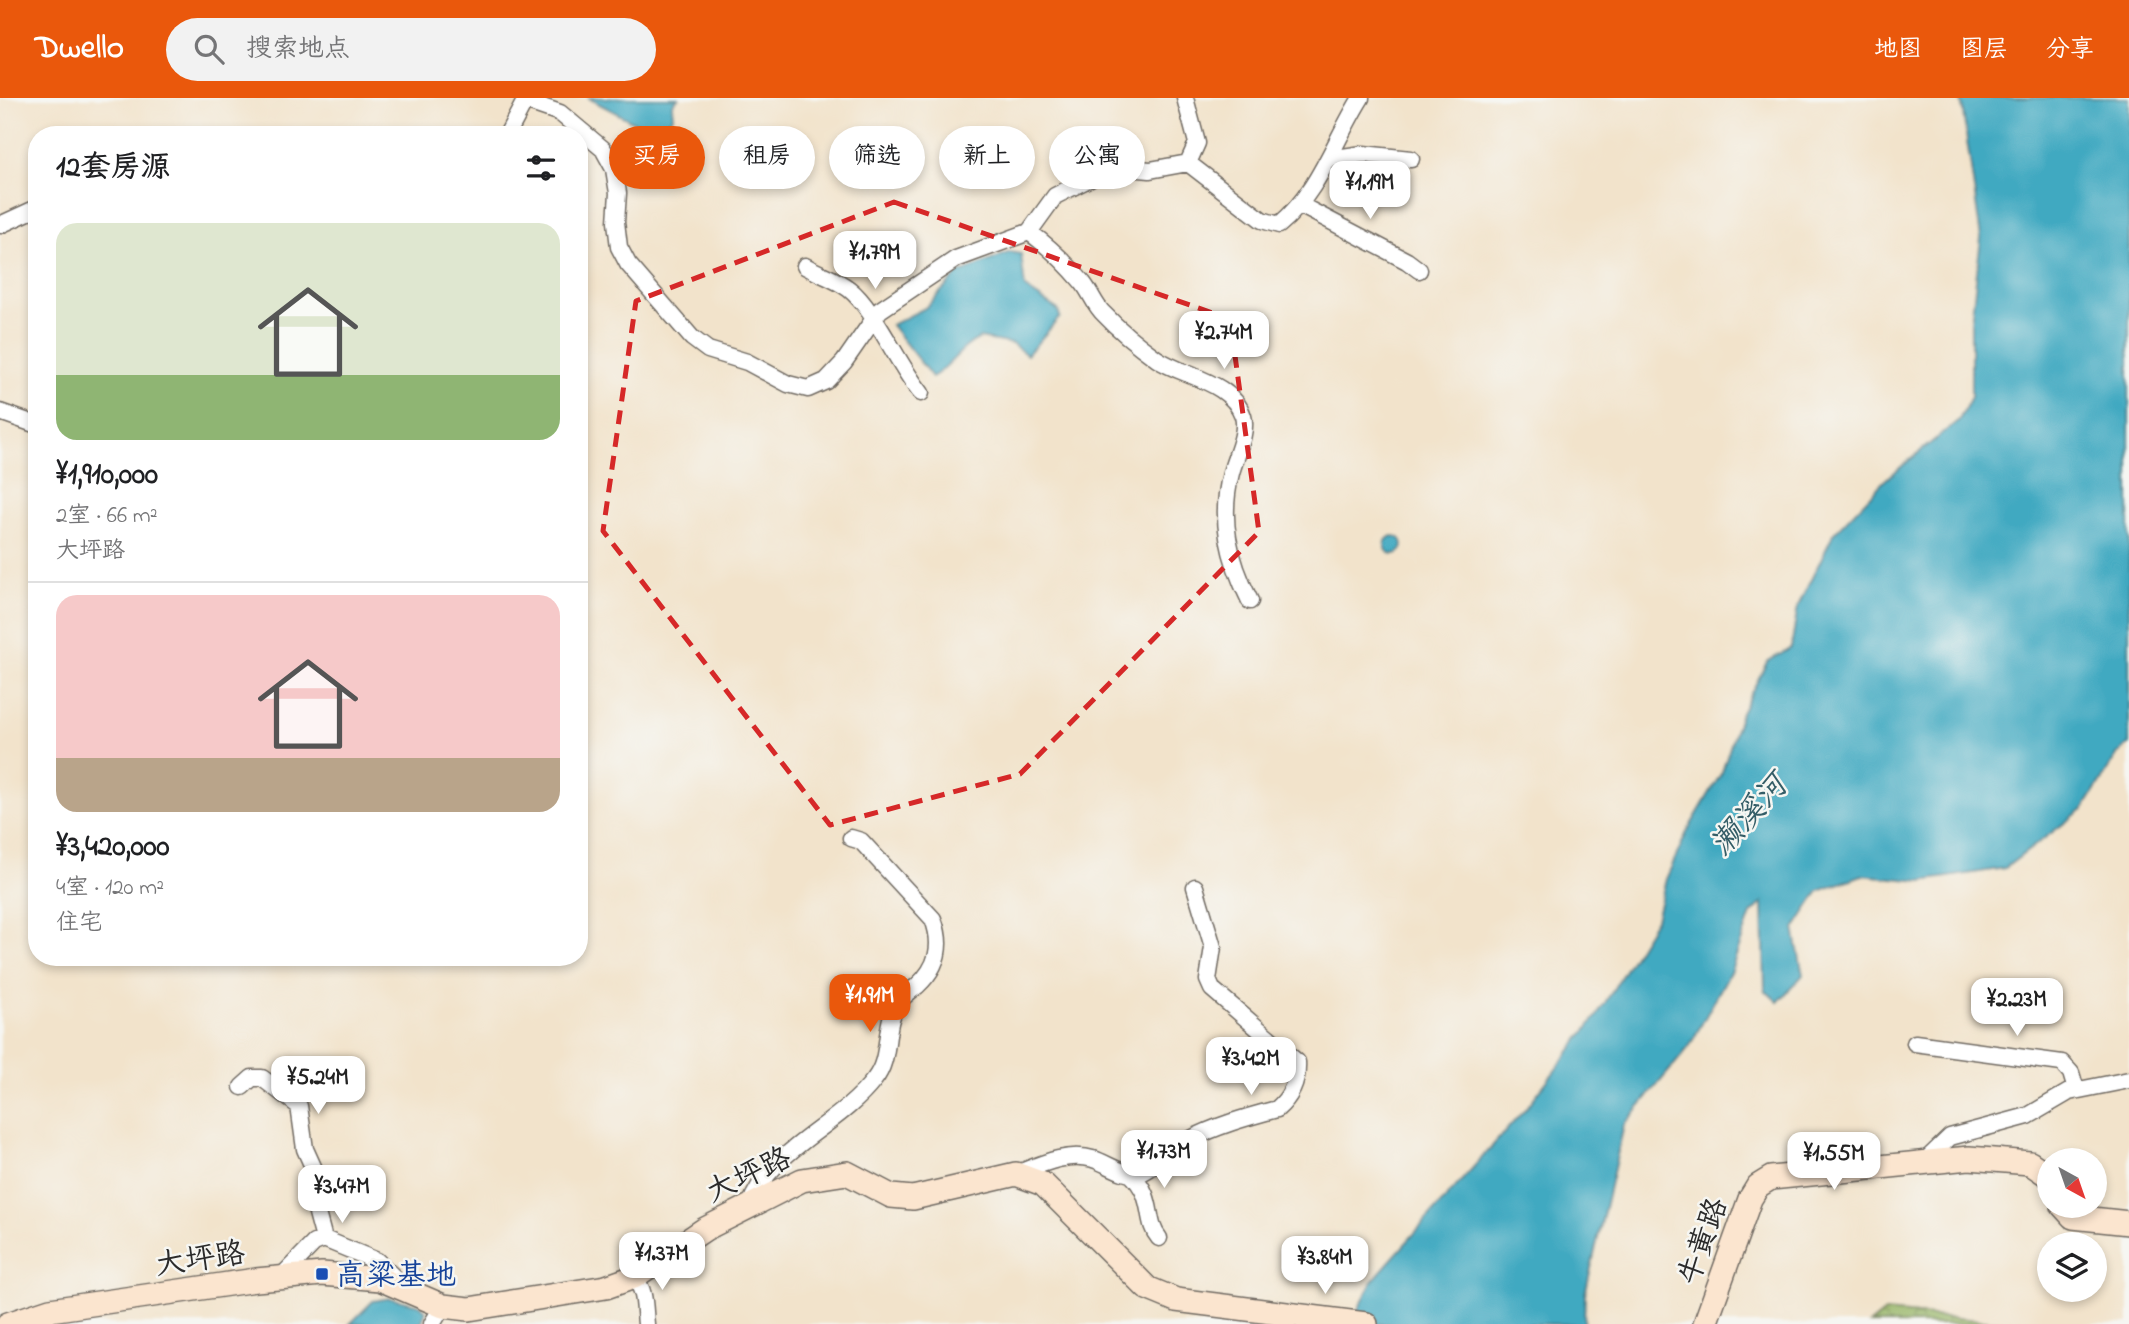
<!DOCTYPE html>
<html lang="zh">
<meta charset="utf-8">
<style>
:root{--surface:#fff;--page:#f2f2f2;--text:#202124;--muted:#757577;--line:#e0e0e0;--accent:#ea580c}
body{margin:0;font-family:"Indie Flower","LXGW WenKai TC",sans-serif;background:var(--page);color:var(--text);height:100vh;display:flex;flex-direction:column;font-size:26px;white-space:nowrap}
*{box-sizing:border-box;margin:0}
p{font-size:23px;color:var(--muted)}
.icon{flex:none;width:38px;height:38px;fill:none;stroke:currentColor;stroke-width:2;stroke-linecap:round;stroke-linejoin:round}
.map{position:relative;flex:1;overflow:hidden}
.drawer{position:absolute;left:28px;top:28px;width:560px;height:840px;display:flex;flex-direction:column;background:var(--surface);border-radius:28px;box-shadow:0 4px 10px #0003}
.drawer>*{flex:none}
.hud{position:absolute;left:609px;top:28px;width:665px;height:63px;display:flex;gap:14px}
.needle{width:46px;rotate:140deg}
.controls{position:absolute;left:2037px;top:1050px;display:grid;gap:14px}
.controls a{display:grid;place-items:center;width:70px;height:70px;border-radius:50%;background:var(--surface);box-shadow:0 4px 10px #0003;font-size:35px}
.price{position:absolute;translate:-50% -60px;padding:0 16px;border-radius:14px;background:#fff;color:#222;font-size:23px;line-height:46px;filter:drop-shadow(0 2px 4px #0008)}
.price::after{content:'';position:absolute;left:50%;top:42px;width:21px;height:16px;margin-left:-10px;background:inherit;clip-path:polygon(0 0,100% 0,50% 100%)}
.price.on{background:var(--accent);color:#fff}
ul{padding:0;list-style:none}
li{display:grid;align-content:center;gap:14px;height:371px;padding:0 28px}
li+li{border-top:2px solid var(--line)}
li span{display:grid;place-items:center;height:217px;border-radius:21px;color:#555}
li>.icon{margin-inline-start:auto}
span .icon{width:126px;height:126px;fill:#fffc;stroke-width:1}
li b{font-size:30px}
h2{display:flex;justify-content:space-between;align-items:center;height:84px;padding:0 28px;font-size:30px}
.pill{padding:0 24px;border-radius:32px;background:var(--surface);box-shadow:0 4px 10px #0003;font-size:24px;line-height:63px}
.pill.on{background:var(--accent);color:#fff}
header{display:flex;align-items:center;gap:42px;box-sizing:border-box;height:98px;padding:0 35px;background:var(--accent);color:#fff}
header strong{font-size:33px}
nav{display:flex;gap:38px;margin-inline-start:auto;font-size:24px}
.search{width:490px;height:63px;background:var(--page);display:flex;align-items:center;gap:18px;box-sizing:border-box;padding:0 24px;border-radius:38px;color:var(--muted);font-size:26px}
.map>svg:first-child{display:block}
.forest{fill:url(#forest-crowns);stroke:#62704a;stroke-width:2}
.water{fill:#41a9c1;stroke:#366a76;stroke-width:2}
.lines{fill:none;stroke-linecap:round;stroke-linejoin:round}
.street-casing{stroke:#716b63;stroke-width:19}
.secondary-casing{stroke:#716b63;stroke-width:26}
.street{stroke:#fff;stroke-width:16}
.secondary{stroke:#fbe5cf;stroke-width:23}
.marked{fill:none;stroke:#d62828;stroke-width:5;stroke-dasharray:14 9;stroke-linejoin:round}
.transit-dot{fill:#1a4fb4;stroke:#f6f6f2;stroke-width:2.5}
.labels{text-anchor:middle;stroke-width:5;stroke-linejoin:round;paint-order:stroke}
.street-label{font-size:30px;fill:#2b2b2b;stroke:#f6f6f2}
.transit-label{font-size:30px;fill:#164399;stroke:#f6f6f2;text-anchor:start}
.water-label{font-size:32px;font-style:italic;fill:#345d67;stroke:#f6f6f2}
</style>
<header>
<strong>Dwello</strong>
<div class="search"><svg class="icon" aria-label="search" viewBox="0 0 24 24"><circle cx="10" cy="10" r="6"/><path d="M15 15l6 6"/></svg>搜索地点</div>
<nav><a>地图</a><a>图层</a><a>分享</a></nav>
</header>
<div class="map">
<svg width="2129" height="1226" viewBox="0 0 2129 1226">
<defs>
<pattern id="forest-crowns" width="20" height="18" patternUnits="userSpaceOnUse" patternTransform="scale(1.75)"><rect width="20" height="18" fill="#98b668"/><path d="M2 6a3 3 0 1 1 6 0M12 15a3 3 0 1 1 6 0" fill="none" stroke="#7c9456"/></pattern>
</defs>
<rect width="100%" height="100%" fill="#f6f6f2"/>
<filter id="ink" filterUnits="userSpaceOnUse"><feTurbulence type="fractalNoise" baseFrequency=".0143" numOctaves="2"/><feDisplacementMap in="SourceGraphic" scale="14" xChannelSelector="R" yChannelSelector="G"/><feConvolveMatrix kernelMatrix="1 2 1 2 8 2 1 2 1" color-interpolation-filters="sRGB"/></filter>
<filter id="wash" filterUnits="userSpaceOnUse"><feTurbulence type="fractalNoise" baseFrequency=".00686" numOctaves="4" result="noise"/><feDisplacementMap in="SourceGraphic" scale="28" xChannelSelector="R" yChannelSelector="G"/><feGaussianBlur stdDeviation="1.57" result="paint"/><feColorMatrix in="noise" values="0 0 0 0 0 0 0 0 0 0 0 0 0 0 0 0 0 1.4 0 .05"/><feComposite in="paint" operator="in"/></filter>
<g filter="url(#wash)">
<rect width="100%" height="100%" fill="#f2e3cb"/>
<path class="forest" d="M1885 1214 2003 1224 2004 1226H1870Z"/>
<path class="water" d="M588 0H678L672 6 673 19 651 33Z
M1961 0H2129V646L2118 656 2084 710 2005 770 1922 783 1862 777 1819 793 1794 831 1803 877 1778 904 1765 892 1763 804 1751 816 1731 872 1689 949 1624 1027 1585 1196 1584 1226H1351L1373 1182 1527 1009 1597 918 1656 821 1666 781 1688 732 1722 674 1741 615 1767 564 1791 550 1798 508 1834 435 1885 382 1959 322 1971 299V224L1981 140Z
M1010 154 1021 156 1025 190 1058 212 1060 219 1027 257 1012 246 980 240C960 249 950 269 932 279L891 227 925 210 958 176Z
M1385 447a9 9 0 1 1 18 0a9 9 0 1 1-18 0Z
M390 1200 420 1207 426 1213 421 1226H350L373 1203Z"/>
</g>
<g filter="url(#ink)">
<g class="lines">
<defs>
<path id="street" d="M1185 0 1197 45 1188 65
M507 37 525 3 560 15 603 51 614 71 618 95 616 124 619 149 628 166 692 240 708 252 747 264 788 286 808 291 826 283 844 264 880 212 956 161 1029 134 1055 98 1104 73 1119 69 1150 72 1188 65 1262 122 1279 127C1319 94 1334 43 1361 0
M1329 61 1363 56 1411 61
M1300 107 1407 163 1419 172
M0 127 37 110
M1029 134C1050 149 1067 166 1083 185 1091 195 1095 208 1104 216 1119 232 1139 248 1157 261 1184 279 1231 283 1243 318 1248 335 1235 359 1231 375 1219 421 1229 461 1250 503
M805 168C819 176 836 181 849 191 874 210 898 267 921 295
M0 314 37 327
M1915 945 2062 965 2071 975 2076 992
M242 989 252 980H262L299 1008 305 1051 314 1071V1104L324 1141
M1925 1063 1950 1039 2028 1018 2069 994 2129 982
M1016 1076C1039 1067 1068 1053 1093 1061 1107 1065 1123 1078 1138 1076 1149 1074 1174 1050 1187 1043 1215 1028 1247 1019 1277 1011 1292 998 1298 983 1297 964L1212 891 1208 882 1213 849 1195 789
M1131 1076C1156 1101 1144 1122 1159 1140
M749 1110C769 1050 837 1030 874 982 892 960 883 930 897 906 902 899 910 893 917 888 938 869 943 847 933 821L861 743 851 740
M634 1179C646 1193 644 1208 646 1226
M280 1180 314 1145 324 1141 377 1163 402 1187
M432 1226 443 1208"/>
<path id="secondary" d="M2063 1108 2073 1119 2129 1125
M8 1226 50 1212 256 1182 322 1176 380 1181 443 1208 469 1211 606 1189 634 1179 705 1131 802 1082 847 1075 891 1098 913 1100 1016 1076 1043 1086 1147 1190 1176 1202 1366 1226
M1705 1226 1750 1101 1758 1088 1771 1080 1969 1060 2030 1065 2049 1078"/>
</defs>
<use href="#street" class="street-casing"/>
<use href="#secondary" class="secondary-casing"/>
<use href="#street" class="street"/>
<use href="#secondary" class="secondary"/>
</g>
</g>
<path class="marked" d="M894 104 1230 221 1259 434 1020 676 830 727 603 433 636 203Z"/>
<rect class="transit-dot" x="315" y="1169" width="14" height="14" rx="3.5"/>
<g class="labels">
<g class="street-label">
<text transform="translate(748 1076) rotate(-25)" y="10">大坪路</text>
<text transform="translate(1702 1143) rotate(-70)" y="10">牛黄路</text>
<text transform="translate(200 1160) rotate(-8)" y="10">大坪路</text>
</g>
<g class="transit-label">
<text x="336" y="1186">高粱基地</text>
</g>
<g class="water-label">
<text transform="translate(1748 716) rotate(-48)" y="11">濑溪河</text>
</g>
</g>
</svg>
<div class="controls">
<a><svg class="needle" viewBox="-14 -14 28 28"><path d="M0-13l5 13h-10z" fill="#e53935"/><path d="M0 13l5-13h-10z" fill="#757577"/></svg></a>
<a><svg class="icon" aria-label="layers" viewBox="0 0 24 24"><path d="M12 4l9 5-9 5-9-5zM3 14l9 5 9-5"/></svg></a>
</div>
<b class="price" style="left:1370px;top:123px">¥1.19M</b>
<b class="price" style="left:875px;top:193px">¥1.79M</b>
<b class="price" style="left:1224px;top:273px">¥2.74M</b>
<b class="price on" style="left:870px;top:936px">¥1.91M</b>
<b class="price" style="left:2017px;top:940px">¥2.23M</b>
<b class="price" style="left:1251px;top:999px">¥3.42M</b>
<b class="price" style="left:318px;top:1018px">¥5.24M</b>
<b class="price" style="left:1164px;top:1092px">¥1.73M</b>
<b class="price" style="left:1834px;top:1094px">¥1.55M</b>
<b class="price" style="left:342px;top:1127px">¥3.47M</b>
<b class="price" style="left:662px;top:1194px">¥1.37M</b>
<b class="price" style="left:1325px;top:1198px">¥3.84M</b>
<div class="hud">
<a class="pill on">买房</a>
<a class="pill">租房</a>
<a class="pill">筛选</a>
<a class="pill">新上</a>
<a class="pill">公寓</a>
</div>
<section class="drawer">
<h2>12套房源<svg class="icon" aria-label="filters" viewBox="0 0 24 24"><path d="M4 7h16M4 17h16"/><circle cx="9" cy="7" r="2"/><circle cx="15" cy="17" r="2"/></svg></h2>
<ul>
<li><span style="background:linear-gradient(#dfe7d0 70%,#8fb573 0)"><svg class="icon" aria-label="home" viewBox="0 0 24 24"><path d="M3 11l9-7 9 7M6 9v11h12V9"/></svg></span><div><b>¥1,910,000</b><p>2室 · 66 m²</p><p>大坪路</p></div></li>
<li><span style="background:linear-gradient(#f6c9c9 75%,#b9a48a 0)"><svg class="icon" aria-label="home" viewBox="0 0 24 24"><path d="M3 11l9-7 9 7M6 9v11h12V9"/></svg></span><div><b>¥3,420,000</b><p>4室 · 120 m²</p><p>住宅</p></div></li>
</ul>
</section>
</div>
